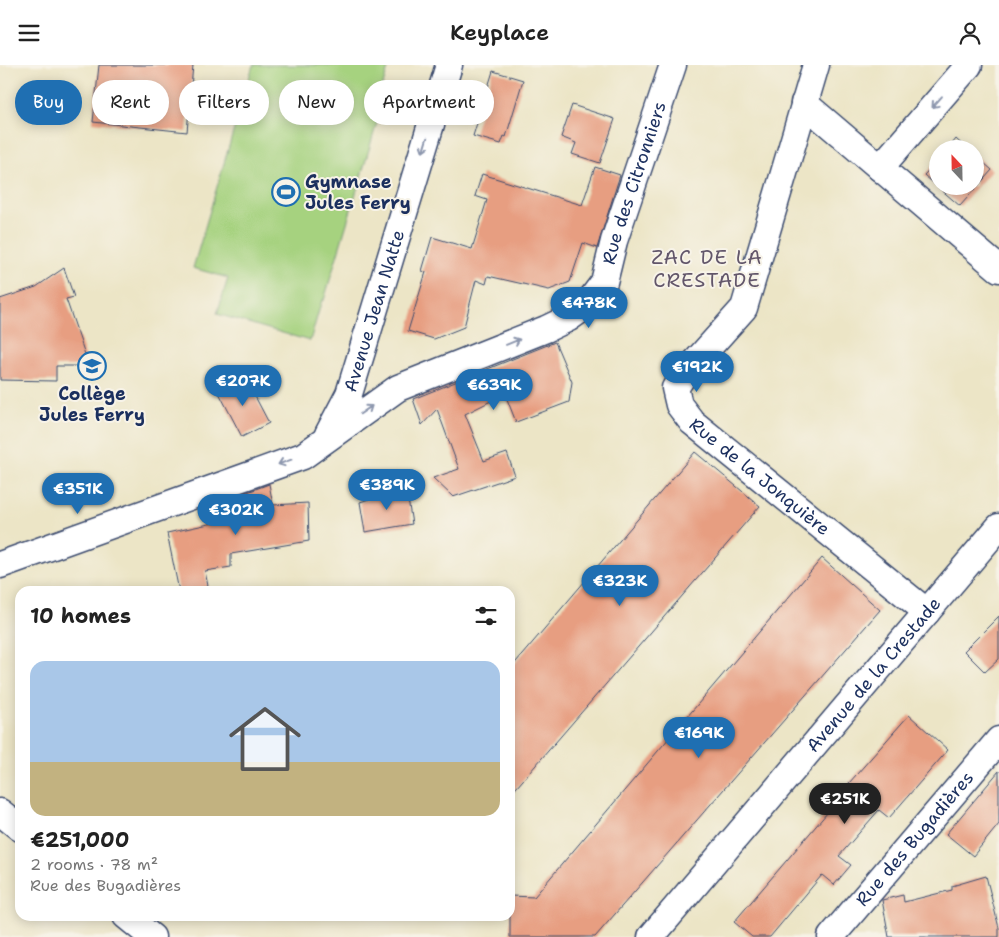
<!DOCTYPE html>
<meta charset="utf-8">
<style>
:root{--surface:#fff;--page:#f2f2f2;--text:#222;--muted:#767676;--accent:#1f6fb2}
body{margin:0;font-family:"Shantell Sans",sans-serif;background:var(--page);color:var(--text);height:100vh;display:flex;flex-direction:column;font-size:19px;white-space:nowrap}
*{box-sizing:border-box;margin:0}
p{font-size:16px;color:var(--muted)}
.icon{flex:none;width:28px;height:28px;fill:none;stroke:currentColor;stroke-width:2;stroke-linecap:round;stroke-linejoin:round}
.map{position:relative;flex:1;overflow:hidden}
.details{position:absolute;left:15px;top:521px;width:500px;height:335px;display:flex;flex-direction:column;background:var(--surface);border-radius:15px;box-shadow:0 2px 12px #0003}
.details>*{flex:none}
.hud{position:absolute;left:15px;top:15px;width:500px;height:45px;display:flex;gap:10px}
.needle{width:32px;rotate:338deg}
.controls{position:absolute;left:929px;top:75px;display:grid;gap:10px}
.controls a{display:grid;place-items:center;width:55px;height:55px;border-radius:50%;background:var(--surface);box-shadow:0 2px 12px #0003;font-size:25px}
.price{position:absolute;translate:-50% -42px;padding:0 11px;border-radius:18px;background:var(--accent);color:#fff;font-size:16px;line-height:32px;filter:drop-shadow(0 1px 2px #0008)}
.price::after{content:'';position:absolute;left:50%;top:30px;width:15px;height:11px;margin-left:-8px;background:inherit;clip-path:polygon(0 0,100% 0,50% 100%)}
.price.on{background:#222;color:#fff}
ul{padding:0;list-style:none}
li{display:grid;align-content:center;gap:10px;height:265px;padding:0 15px}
li span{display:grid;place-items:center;height:155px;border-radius:15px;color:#555}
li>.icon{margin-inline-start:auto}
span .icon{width:90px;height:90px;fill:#fffc;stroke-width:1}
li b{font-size:21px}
h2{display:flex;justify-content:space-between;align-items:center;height:60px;padding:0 15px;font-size:21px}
.pill{padding:0 18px;border-radius:22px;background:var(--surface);box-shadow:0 2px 12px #0003;font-size:18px;line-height:45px}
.pill.on{background:var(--accent);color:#fff}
header{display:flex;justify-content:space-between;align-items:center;height:65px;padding:0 15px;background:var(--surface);font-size:22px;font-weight:600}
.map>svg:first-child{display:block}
.green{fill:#a6d27f;stroke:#60806e}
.building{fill:#e79e81}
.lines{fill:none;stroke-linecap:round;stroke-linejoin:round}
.street-casing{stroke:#3a4a6e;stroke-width:29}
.street{stroke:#fff;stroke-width:26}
.oneway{stroke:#8d97ae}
.labels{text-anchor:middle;stroke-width:4;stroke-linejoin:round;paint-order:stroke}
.poi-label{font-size:18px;font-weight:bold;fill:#1b2f5e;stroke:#f7f3e8;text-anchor:start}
.street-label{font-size:18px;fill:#1b2f5e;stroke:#f7f3e8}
.quarter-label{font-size:20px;letter-spacing:1px;fill:#62566a;stroke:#f7f3e8}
</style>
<header><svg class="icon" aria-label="menu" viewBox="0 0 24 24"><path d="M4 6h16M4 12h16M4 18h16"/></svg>Keyplace<svg class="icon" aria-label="person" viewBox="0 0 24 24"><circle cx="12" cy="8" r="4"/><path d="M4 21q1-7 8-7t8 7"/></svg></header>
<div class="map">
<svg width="999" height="872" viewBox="0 0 999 872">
<rect width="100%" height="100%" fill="#f7f3e8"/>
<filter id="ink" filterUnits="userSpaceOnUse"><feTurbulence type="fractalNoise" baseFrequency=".02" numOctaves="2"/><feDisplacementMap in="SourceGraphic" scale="10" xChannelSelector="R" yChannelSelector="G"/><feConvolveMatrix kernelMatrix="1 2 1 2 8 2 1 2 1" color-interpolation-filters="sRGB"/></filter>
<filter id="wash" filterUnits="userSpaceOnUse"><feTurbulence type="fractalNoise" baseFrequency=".0096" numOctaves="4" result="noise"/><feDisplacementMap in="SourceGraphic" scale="20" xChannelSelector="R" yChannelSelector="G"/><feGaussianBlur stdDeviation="1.12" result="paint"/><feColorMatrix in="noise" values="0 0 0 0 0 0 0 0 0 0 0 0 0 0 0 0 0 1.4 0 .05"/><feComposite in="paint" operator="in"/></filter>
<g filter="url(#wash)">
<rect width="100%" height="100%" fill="#ece5c6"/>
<path class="green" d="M253 0H389L374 49 379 51 324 235H322L310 276 217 249 228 213 193 203Z"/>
<g id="blocks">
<path class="building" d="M99 0H193L187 67 93 57Z
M493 6 523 15 506 72 504 71 501 79 473 71Z
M572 40 615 54 600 98 572 89 576 78 561 72Z
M956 74 967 84H948Z
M975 90 992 105 960 141 924 110 938 95V121H975Z
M595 102 620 110 597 183 583 178 570 217 549 225 488 211 486 219 476 215 464 262 434 274 408 266 426 207 422 206 432 172 472 184 487 135 475 131 482 109 582 140Z
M64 203 74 232 66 234 89 301H56V316L0 315V234L36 222Z
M555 277 572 317 569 337 516 357 505 329 465 349 484 396 507 388 515 411 453 432 433 413 459 404 437 344 422 360 413 334Z
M247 316 269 358 242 372 216 322Z
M695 387 760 441 510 730V604Z
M269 419 273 440 308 438 309 476 231 489V502L205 506 209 526H179L167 468 223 456 221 437Z
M406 422 412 459 365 467 360 437Z
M822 493 880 545 595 872H510V831L534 832Z
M999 551V594L985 607 964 586Z
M909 650 948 685 889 753 879 745 839 791 851 800 834 820 822 810 770 872H752L734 857 851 720 849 718Z
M999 706V759L973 791 946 769Z
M986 811 999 863V872H889L882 835 903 830 904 837 952 825V821Z"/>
</g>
</g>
<g filter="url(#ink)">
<use href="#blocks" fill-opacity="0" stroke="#3a4a6e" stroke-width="1"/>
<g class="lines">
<defs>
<g id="street">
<path id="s1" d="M816 0 744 243 683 311 675 323 679 340 692 357 927 547"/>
<path d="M804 38 999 204"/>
<path d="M880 103 969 0"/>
<path id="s2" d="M328 369 349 329 449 0"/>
<path id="s3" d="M0 500 303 391 398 323 546 264 569 253 586 241 604 217 614 176 673 0"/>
<path d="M0 747 20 763"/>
<path d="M126 851 152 872"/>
<path id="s4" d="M651 872 999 462"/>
<path id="s5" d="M831 872 999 675"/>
</g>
</defs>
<use href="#street" class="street-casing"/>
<use href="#street" class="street"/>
</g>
<defs><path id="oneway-shaft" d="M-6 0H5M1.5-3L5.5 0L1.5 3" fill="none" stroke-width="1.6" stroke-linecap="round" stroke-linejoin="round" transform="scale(1.25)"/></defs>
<g class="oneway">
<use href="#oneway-shaft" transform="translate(937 37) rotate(131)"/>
<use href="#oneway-shaft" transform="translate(425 80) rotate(107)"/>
<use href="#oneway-shaft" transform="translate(513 277) rotate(-22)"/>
<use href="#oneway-shaft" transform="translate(366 345) rotate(-35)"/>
<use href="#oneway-shaft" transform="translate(285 397) rotate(160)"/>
</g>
</g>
<defs>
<symbol id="stadium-ring" viewBox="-11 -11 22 22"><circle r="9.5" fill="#f7f3e8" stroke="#1f6fb2" stroke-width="1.5"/><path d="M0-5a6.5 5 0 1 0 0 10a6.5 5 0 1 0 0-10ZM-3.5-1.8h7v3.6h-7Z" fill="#1f6fb2"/></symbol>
<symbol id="school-ring" viewBox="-11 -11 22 22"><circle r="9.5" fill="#f7f3e8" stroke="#1f6fb2" stroke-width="1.5"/><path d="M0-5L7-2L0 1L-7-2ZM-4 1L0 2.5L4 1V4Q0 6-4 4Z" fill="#1f6fb2"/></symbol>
</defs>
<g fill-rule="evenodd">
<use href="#stadium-ring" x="270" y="111" width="32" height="32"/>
<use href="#school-ring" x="76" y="285" width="32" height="32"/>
</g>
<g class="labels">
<g class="poi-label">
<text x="305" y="123">Gymnase<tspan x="305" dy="21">Jules Ferry</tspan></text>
<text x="92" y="335" text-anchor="middle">Collège<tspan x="92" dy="21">Jules Ferry</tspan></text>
</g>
<g class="street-label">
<text dy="6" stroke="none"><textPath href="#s3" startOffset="778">Rue des Citronniers</textPath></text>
<text dy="6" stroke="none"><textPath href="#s2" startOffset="132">Avenue Jean Natte</textPath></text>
<text dy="6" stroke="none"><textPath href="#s1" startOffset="485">Rue de la Jonquière</textPath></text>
<text dy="6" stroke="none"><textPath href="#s4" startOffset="344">Avenue de la Crestade</textPath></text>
<text dy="6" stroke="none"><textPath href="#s5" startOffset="129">Rue des Bugadières</textPath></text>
</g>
<g class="quarter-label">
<text x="707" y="199">ZAC DE LA<tspan x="707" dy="23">CRESTADE</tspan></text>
</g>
</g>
</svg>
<div class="controls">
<a><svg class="needle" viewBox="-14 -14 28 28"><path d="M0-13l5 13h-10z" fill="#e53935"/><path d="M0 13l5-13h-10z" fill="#767676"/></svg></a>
</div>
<b class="price" style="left:589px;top:264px">€478K</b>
<b class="price" style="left:697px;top:328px">€192K</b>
<b class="price" style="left:243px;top:342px">€207K</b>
<b class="price" style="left:494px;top:346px">€639K</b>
<b class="price" style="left:387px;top:446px">€389K</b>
<b class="price" style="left:78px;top:450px">€351K</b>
<b class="price" style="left:236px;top:471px">€302K</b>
<b class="price" style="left:620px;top:542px">€323K</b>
<b class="price" style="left:699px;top:694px">€169K</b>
<b class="price on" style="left:845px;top:760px">€251K</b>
<div class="hud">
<a class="pill on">Buy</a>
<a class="pill">Rent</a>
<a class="pill">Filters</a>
<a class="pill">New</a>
<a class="pill">Apartment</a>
</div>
<section class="details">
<h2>10 homes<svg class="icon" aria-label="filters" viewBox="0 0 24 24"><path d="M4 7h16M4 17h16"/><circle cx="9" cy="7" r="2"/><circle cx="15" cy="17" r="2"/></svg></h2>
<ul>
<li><span style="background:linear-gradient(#a9c7e8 65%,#c2b280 0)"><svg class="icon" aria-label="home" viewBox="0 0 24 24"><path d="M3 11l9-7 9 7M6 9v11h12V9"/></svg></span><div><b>€251,000</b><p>2 rooms · 78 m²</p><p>Rue des Bugadières</p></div></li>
</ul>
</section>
</div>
